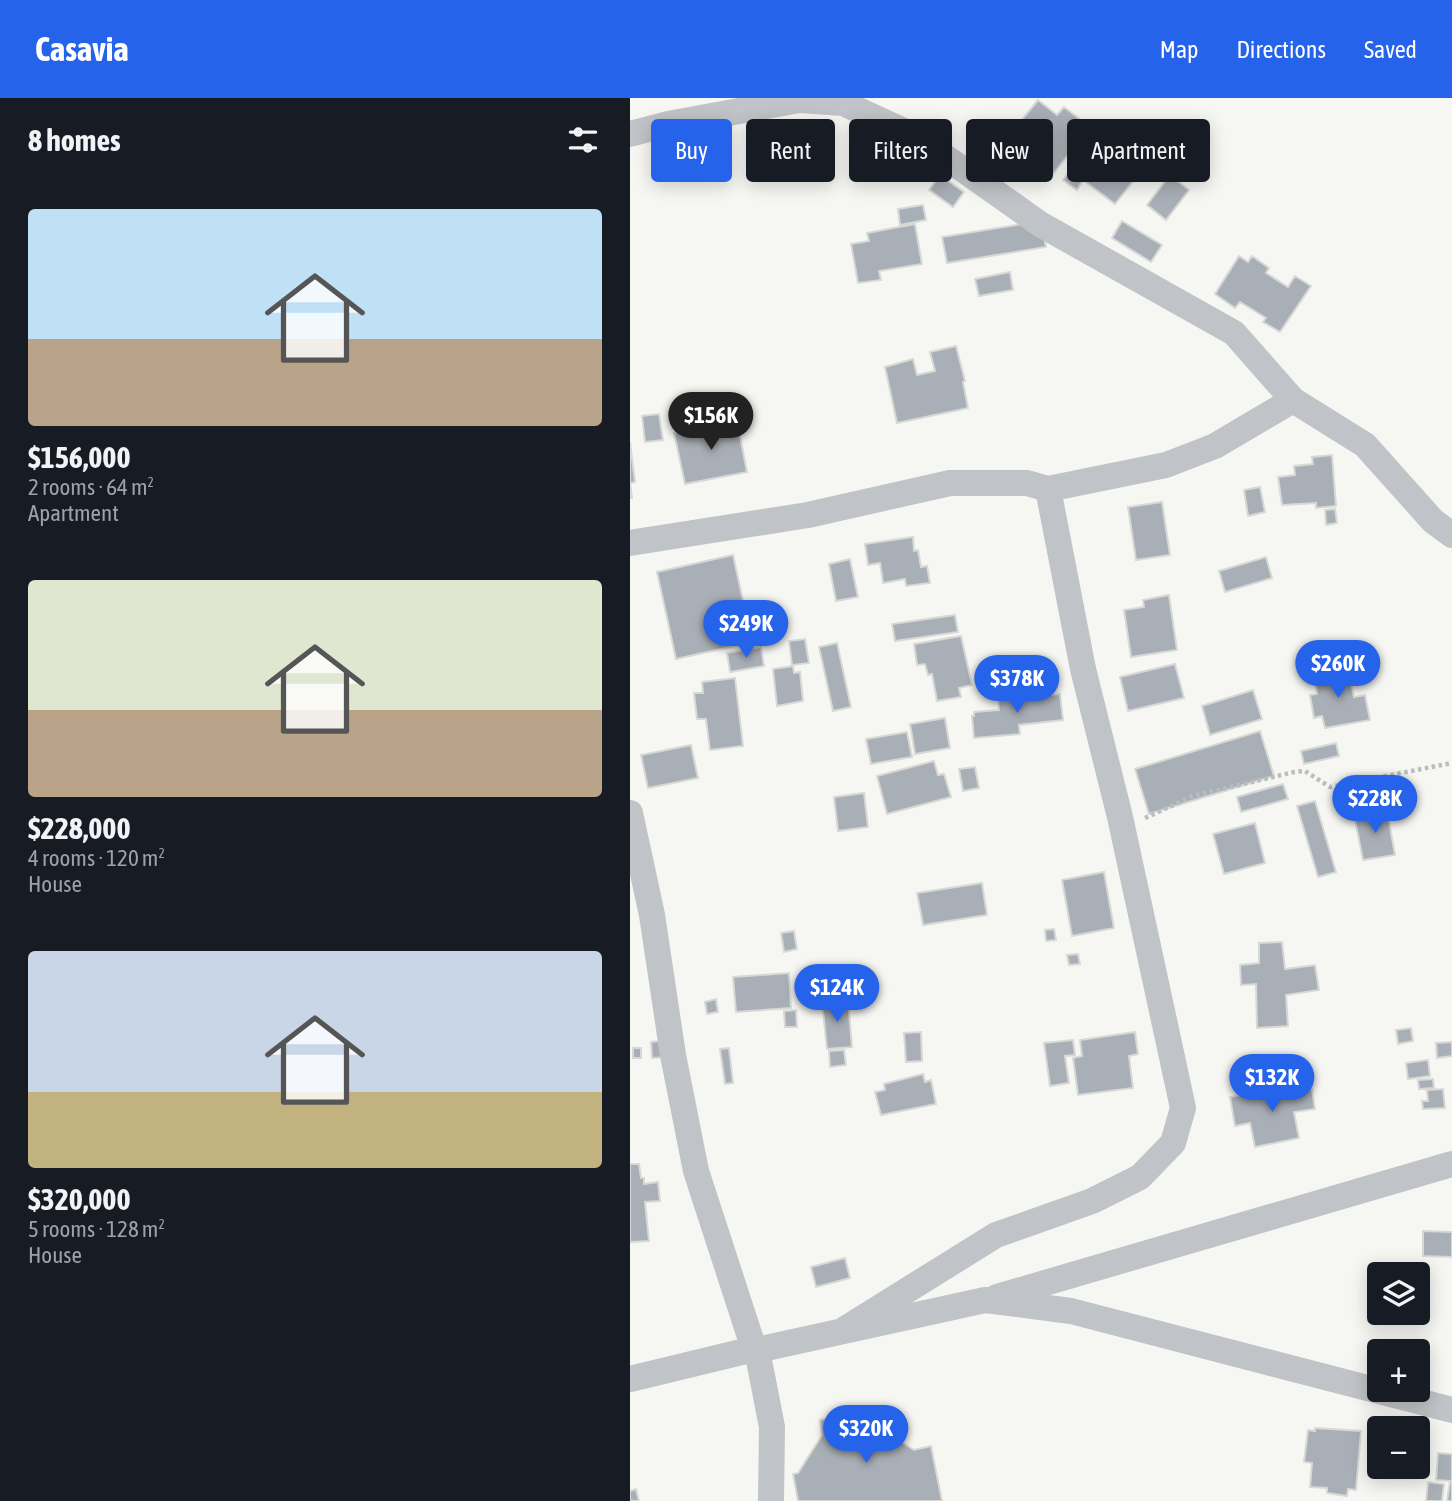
<!DOCTYPE html>
<meta charset="utf-8">
<style>
:root{--surface:#171b24;--page:#242831;--text:#f1f3f6;--muted:#9ea1a6;--accent:#2563eb}
body{margin:0;font-family:"Asap Condensed",sans-serif;background:var(--page);color:var(--text);height:100vh;display:flex;flex-direction:column;font-size:26px;white-space:nowrap}
*{box-sizing:border-box;margin:0}
p{font-size:23px;color:var(--muted)}
.icon{flex:none;width:38px;height:38px;fill:none;stroke:currentColor;stroke-width:2;stroke-linecap:round;stroke-linejoin:round}
.map{position:relative;flex:1;overflow:hidden}
.panel{display:flex;flex-direction:column;background:var(--surface);width:630px}
.panel>*{flex:none}
.guide{position:absolute;left:21px;top:21px;width:665px;height:63px;display:flex;gap:14px}
.controls{position:absolute;left:737px;top:1164px;display:grid;gap:14px}
.controls a{display:grid;place-items:center;width:63px;height:63px;border-radius:7px;background:var(--surface);box-shadow:0 4px 18px #0003;font-size:35px}
.price{position:absolute;translate:-50% -60px;padding:0 16px;border-radius:24px;background:var(--accent);color:#fff;font-size:23px;line-height:46px;filter:drop-shadow(0 2px 4px #0008)}
.price::after{content:'';position:absolute;left:50%;top:42px;width:21px;height:16px;margin-left:-10px;background:inherit;clip-path:polygon(0 0,100% 0,50% 100%)}
.price.current{background:#222;color:#fff}
ul{padding:0;list-style:none}
li{display:grid;align-content:center;gap:14px;height:371px;padding:0 28px}
li span{display:grid;place-items:center;height:217px;border-radius:7px;color:#555}
li>.icon{margin-inline-start:auto}
span .icon{width:126px;height:126px;fill:#fffc;stroke-width:1}
li b{font-size:30px}
h2{display:flex;justify-content:space-between;align-items:center;height:84px;padding:0 28px;font-size:30px}
.tag{padding:0 24px;border-radius:7px;background:var(--surface);box-shadow:0 4px 18px #0003;font-size:24px;line-height:63px}
.tag.current{background:var(--accent);color:#fff}
header{display:flex;align-items:center;gap:42px;box-sizing:border-box;height:98px;padding:0 35px;background:var(--accent);color:#fff}
header strong{font-size:33px}
nav{display:flex;gap:38px;margin-inline-start:auto;font-size:24px}
main{display:flex;flex:1;min-height:0}
.map>svg:first-child{display:block}
.building{fill:#a9afb6;stroke:#d8d8d6;stroke-width:2}
.lines{fill:none;stroke-linecap:round;stroke-linejoin:round}
.path{stroke:#babcbf;stroke-width:4.5;stroke-dasharray:3.5 3.5;stroke-linecap:butt}
.street{stroke:#c0c3c7;stroke-width:26}
</style>
<header>
<strong>Casavia</strong>
<nav><a>Map</a><a>Directions</a><a>Saved</a></nav>
</header>
<main>
<section class="panel">
<h2>8 homes<svg class="icon" aria-label="filters" viewBox="0 0 24 24"><path d="M4 7h16M4 17h16"/><circle cx="9" cy="7" r="2"/><circle cx="15" cy="17" r="2"/></svg></h2>
<ul>
<li><span style="background:linear-gradient(#bfe0f5 60%,#b9a48a 0)"><svg class="icon" aria-label="home" viewBox="0 0 24 24"><path d="M3 11l9-7 9 7M6 9v11h12V9"/></svg></span><div><b>$156,000</b><p>2 rooms · 64 m²</p><p>Apartment</p></div></li>
<li><span style="background:linear-gradient(#dfe7d0 60%,#b9a48a 0)"><svg class="icon" aria-label="home" viewBox="0 0 24 24"><path d="M3 11l9-7 9 7M6 9v11h12V9"/></svg></span><div><b>$228,000</b><p>4 rooms · 120 m²</p><p>House</p></div></li>
<li><span style="background:linear-gradient(#c9d6e8 65%,#c2b280 0)"><svg class="icon" aria-label="home" viewBox="0 0 24 24"><path d="M3 11l9-7 9 7M6 9v11h12V9"/></svg></span><div><b>$320,000</b><p>5 rooms · 128 m²</p><p>House</p></div></li>
</ul>
</section>
<div class="map">
<svg width="822" height="1403" viewBox="0 0 822 1403">
<rect width="100%" height="100%" fill="#f6f6f3"/>
<path class="building" d="M408 2 427 17 434 9 460 29 423 76 398 56 394 59 374 44Z
M464 42 508 77 485 106 453 82 447 92 433 82Z
M310 77 334 94 323 109 299 92Z
M540 77 559 92 536 122 517 107Z
M293 107 296 122 270 127 268 111Z
M411 123 416 149 317 165 312 139Z
M492 123 532 147 521 164 482 140Z
M285 126 292 166 249 173 251 182 228 185 221 146 239 143 237 135Z
M609 158 618 164 622 158 639 170 636 175 658 189 665 178 681 188 650 234 633 224 636 220 610 204 605 210 585 196Z
M380 174 383 192 349 198 345 181Z
M326 248 335 283 333 284 338 310 267 325 255 269 283 261 287 277 305 273 300 254Z
M29 316 33 342 15 344 12 318Z
M107 322 117 374 55 386 44 335Z
M0 344 5 384 0 385 2 400H0Z
M702 357 706 408 686 410V405L652 407 648 379 665 377 664 368 683 366 682 359Z
M630 389 635 414 618 418 614 392Z
M532 404 540 457 506 462 498 409Z
M705 411 707 425 696 427 695 412Z
M283 439 284 453 288 452 291 469 297 468 300 485 276 488 275 481 253 485 250 465 238 467 235 446Z
M103 457 122 544 46 561 27 474Z
M636 459 642 480 595 494 589 473Z
M220 461 228 499 206 503 199 466Z
M539 497 547 552 501 559 494 512 514 509 513 502Z
M325 517 328 534 265 543 262 526Z
M331 538 342 587 329 590 331 599 307 603 302 576 298 577 295 566 287 567 284 546Z
M175 541 179 565 162 567 159 543Z
M207 545 221 609 203 613 189 549Z
M131 549 134 568 100 574 97 555Z
M545 566 554 600 498 613 490 579Z
M163 568 164 575 170 574 173 603 147 608 143 571Z
M718 571 724 599 735 597 740 622 695 630 692 618 684 620 680 597 687 596 684 578Z
M105 580 113 648 80 652 76 621H67L64 595H73L72 584Z
M623 592 632 621 580 637 572 608Z
M430 596 433 622 389 627 390 636 344 640 342 618H344V614L369 612 368 602Z
M315 620 320 650 285 656 280 626Z
M630 633 644 678 519 716 505 671Z
M277 634 282 659 241 666 236 641Z
M706 645 709 658 674 666 671 653Z
M61 647 68 680 18 690 11 657Z
M304 663 308 677 314 676 321 699 257 716 247 678Z
M345 669 349 690 333 693 329 671Z
M653 686 658 701 611 714 607 699Z
M234 695 238 729 208 733 204 699Z
M685 703 706 774 688 779 667 708Z
M757 712 765 757 733 762 724 717Z
M625 725 635 765 594 776 583 736Z
M474 774 484 830 442 838 432 782Z
M352 785 357 817 293 827 287 795Z
M424 831 426 842 416 843 415 832Z
M164 833 167 851 154 854 151 835Z
M652 844 655 871 685 867 689 892 656 897 658 928 627 930 626 886 611 887 610 867 629 865V845Z
M448 856 450 866 439 867 437 857Z
M159 875 161 910 106 914 103 879Z
M86 901 88 914 77 916 75 904Z
M218 902 222 949 197 951 192 904Z
M166 912 167 929H155L154 913Z
M781 930 783 943 768 946 766 932Z
M291 934 292 963 276 964 274 935Z
M505 934 508 956 499 958 503 990 448 997 443 960 452 958 450 942Z
M38 942 39 959 22 960 21 944Z
M443 942 445 957 435 958 439 985 420 988 414 945Z
M822 944V958L807 960 806 945Z
M3 950H11V960H3Z
M99 950 103 985 95 986 90 951Z
M214 952 216 967 200 969 199 953Z
M798 962 800 978 778 981 776 965Z
M293 976 295 984 301 982 306 1006 251 1017 245 994 255 992 254 986Z
M803 981 804 990 789 991 788 982Z
M658 989 660 995 682 991 685 1011 664 1014 669 1040 625 1049 620 1025 605 1028 600 999Z
M813 991 815 1010 793 1011 792 1003H798L797 992Z
M0 1066H9L11 1080H14V1086L28 1084 30 1103 15 1104 19 1143 0 1144Z
M793 1133 822 1134V1159L793 1158Z
M215 1160 220 1180 186 1189 181 1169Z
M248 1311 252 1331 284 1352 301 1348 312 1403H168L163 1376 168 1375 192 1337 190 1322Z
M685 1330 731 1333 726 1392 718 1391 717 1398 697 1395V1390L680 1389 682 1365 674 1364 678 1332 685 1333Z
M808 1355 822 1356V1403H817L820 1383 806 1382Z
M798 1384 814 1386 812 1403H796Z
M6 1391 9 1403H0V1393Z"/>
<g class="lines">
<path class="path" d="M515 720 563 698 664 674 675 673 700 689 822 665"/>
<path class="street" d="M0 36 38 26 169 2 213 5 287 39 410 126 604 235 663 302 735 347 803 423 822 437
M0 445 178 417 320 385H397L418 391 536 367 585 348 663 302
M0 715 22 817 43 957 66 1073 124 1251
M367 1199 822 1066
M215 1231 366 1137 462 1103 510 1079 543 1045 553 1010 490 719 453 571 418 391
M127 1252 142 1329 141 1403
M0 1281 124 1251 127 1252 355 1202 441 1213 822 1312"/>
</g>
</svg>
<div class="controls">
<a><svg class="icon" aria-label="layers" viewBox="0 0 24 24"><path d="M12 4l9 5-9 5-9-5zM3 14l9 5 9-5"/></svg></a>
<a>+</a>
<a>−</a>
</div>
<b class="price current" style="left:81px;top:354px">$156K</b>
<b class="price" style="left:116px;top:562px">$249K</b>
<b class="price" style="left:708px;top:602px">$260K</b>
<b class="price" style="left:387px;top:617px">$378K</b>
<b class="price" style="left:745px;top:737px">$228K</b>
<b class="price" style="left:207px;top:926px">$124K</b>
<b class="price" style="left:642px;top:1016px">$132K</b>
<b class="price" style="left:236px;top:1367px">$320K</b>
<div class="guide">
<a class="tag current">Buy</a>
<a class="tag">Rent</a>
<a class="tag">Filters</a>
<a class="tag">New</a>
<a class="tag">Apartment</a>
</div>
</div>
</main>
